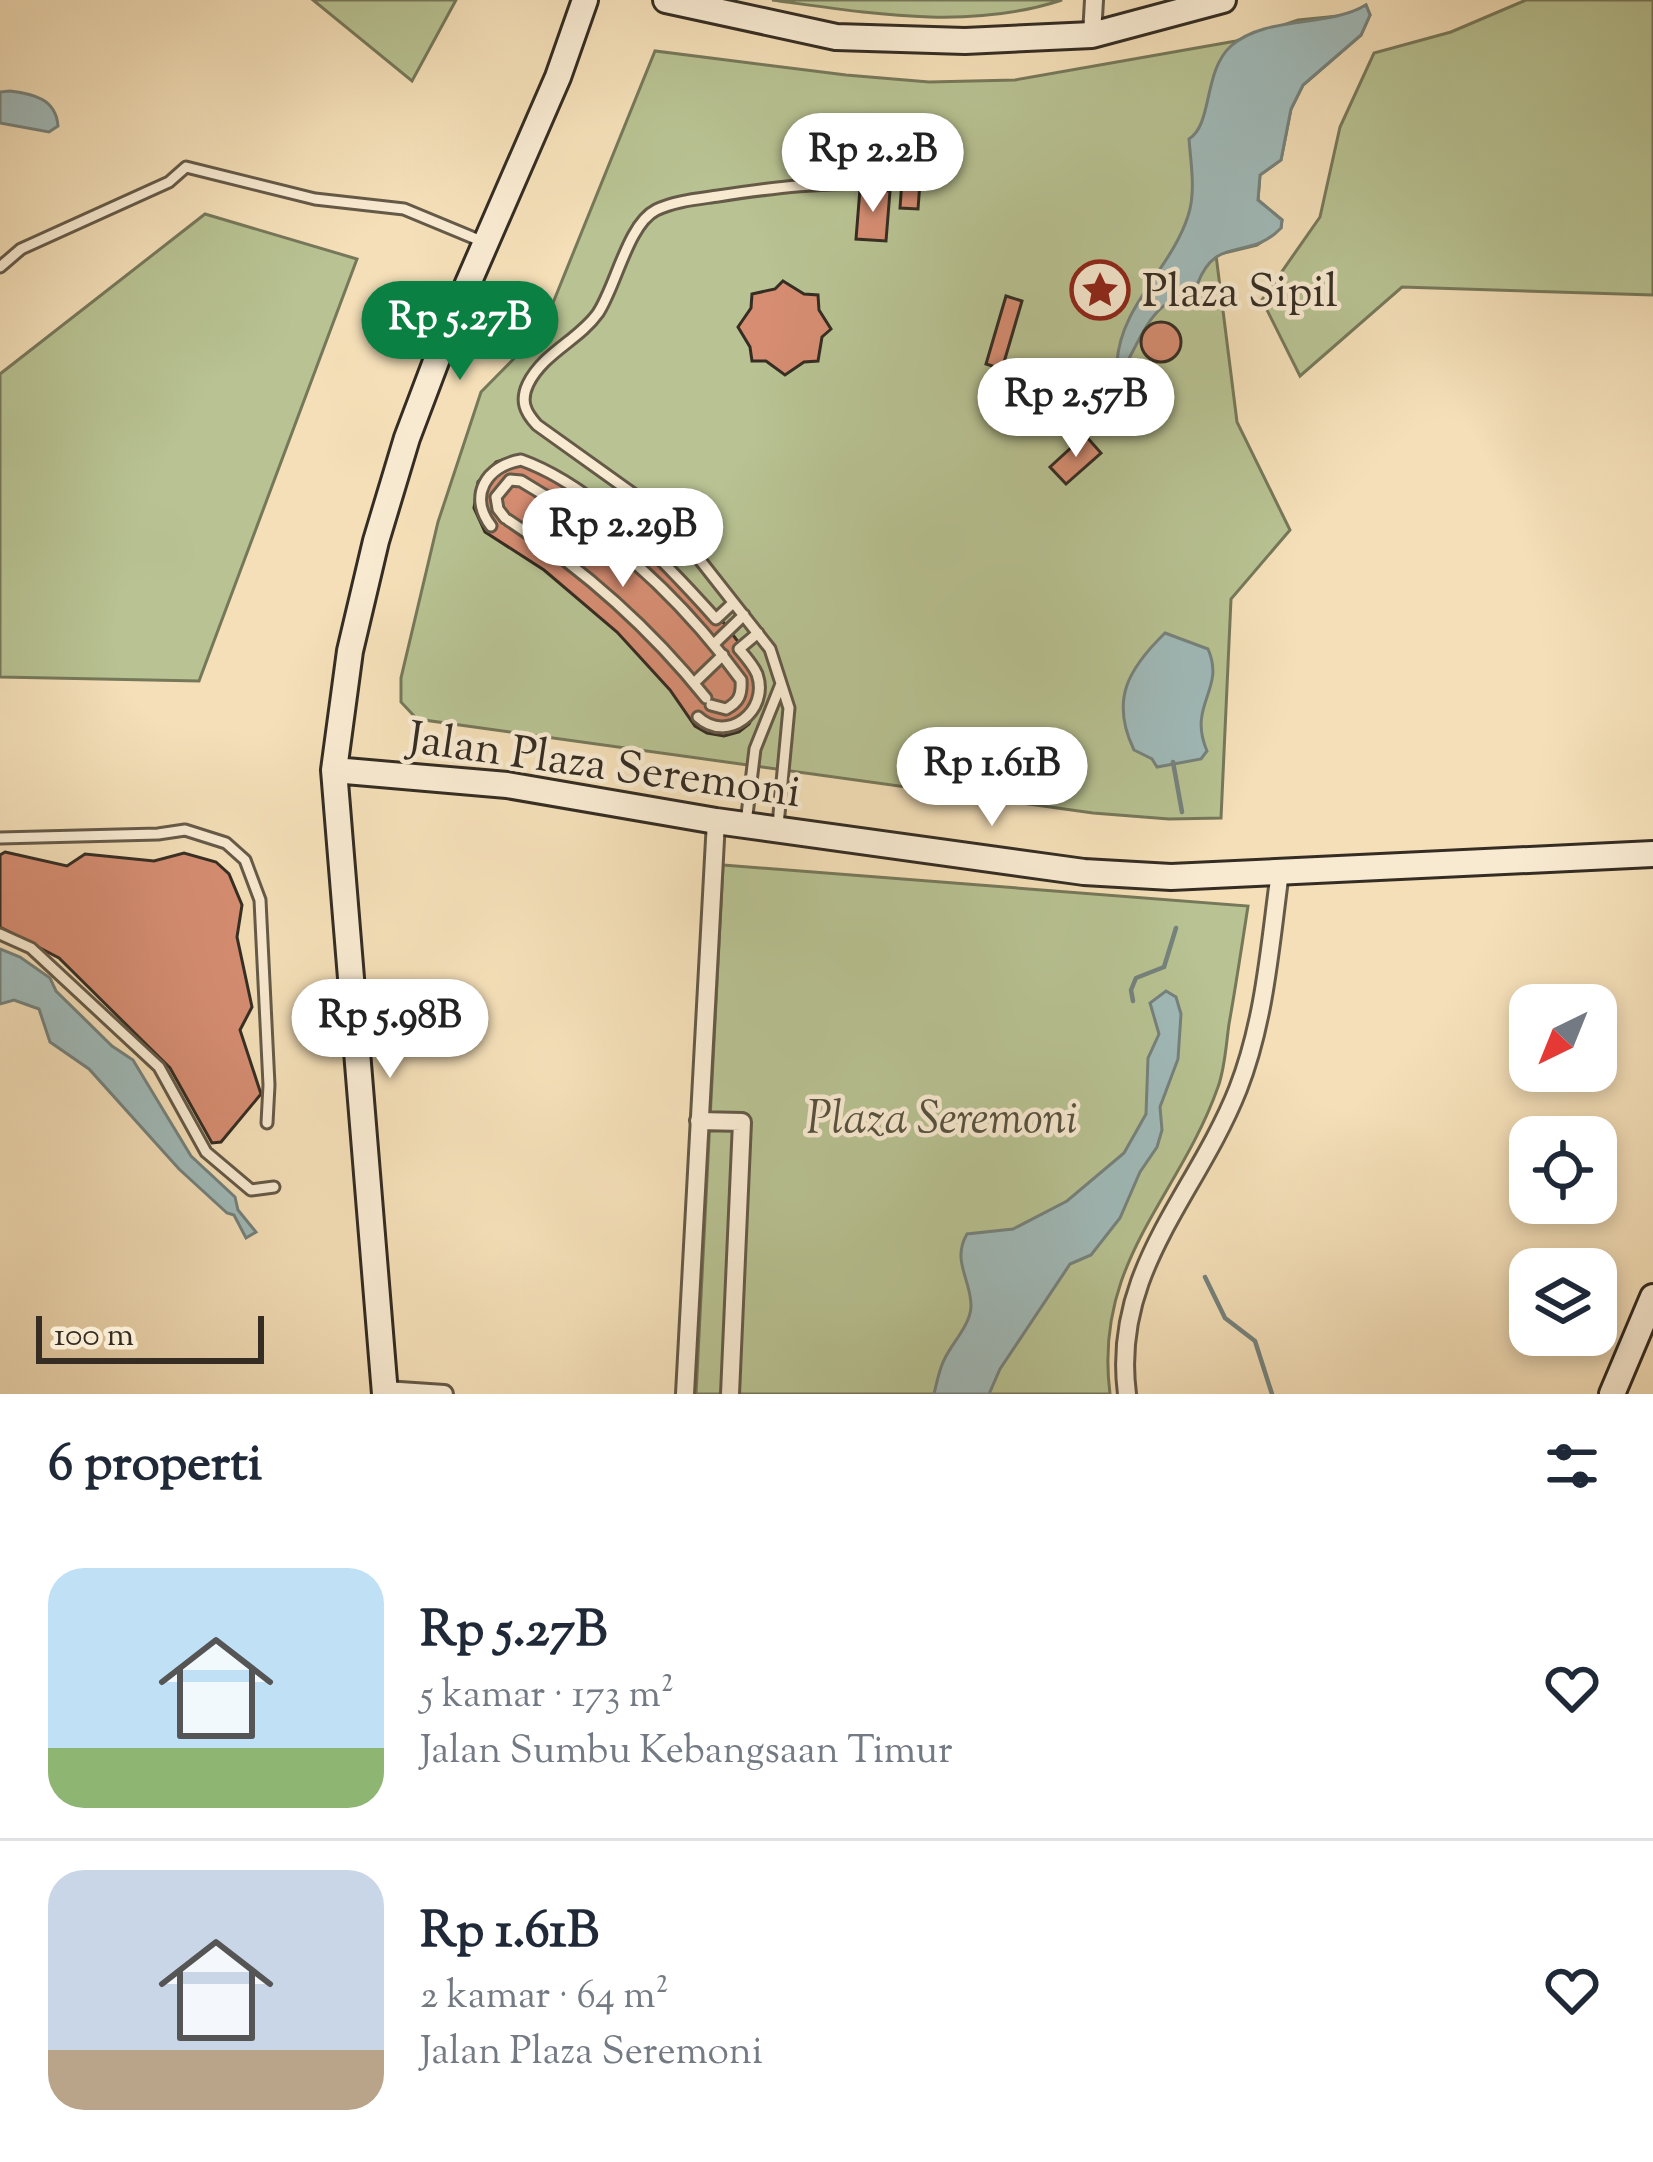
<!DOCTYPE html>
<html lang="id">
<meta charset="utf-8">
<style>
:root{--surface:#fff;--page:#f6f6f7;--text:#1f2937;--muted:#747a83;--line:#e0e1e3;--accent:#0b8043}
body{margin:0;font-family:"Sorts Mill Goudy",serif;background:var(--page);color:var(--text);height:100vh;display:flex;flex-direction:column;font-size:45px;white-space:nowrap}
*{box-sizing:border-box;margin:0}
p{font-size:39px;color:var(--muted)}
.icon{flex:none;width:66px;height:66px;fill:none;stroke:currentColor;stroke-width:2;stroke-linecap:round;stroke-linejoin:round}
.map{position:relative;height:1394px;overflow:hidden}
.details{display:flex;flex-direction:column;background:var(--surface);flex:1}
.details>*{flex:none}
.needle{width:78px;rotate:223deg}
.tools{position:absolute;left:1509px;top:984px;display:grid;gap:24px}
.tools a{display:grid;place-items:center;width:108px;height:108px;border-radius:24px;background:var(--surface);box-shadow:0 6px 18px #0003;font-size:60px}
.scale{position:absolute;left:36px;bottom:30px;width:228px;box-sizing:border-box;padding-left:12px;border:6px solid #352d23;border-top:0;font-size:33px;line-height:42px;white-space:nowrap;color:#352d23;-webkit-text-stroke:9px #f8ead1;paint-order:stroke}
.price{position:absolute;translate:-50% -102px;padding:0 27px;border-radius:42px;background:#fff;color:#222;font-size:39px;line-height:78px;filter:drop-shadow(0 3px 6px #0008)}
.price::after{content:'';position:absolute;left:50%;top:72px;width:36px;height:27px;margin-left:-18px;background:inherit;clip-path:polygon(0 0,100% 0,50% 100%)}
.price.current{background:var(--accent);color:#fff}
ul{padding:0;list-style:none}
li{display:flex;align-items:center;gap:36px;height:300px;padding:0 48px}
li+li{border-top:3px solid var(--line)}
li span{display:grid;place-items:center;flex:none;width:336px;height:240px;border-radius:36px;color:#555}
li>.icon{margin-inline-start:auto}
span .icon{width:144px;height:144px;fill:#fffc;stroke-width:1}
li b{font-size:51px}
h2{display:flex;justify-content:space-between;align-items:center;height:144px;padding:0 48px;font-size:51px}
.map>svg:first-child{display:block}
.green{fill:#b8c292;stroke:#76785a;stroke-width:3}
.water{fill:#a0bab9;stroke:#75827d;stroke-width:3}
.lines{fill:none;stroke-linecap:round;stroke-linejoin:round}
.stream{stroke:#75827d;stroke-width:4.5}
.building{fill:#d68d72;stroke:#352d23;stroke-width:3}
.lane-casing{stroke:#655a48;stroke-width:15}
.street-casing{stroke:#655a48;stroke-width:22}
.secondary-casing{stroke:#352d23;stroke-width:30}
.lane{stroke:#f8ead1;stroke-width:9}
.street{stroke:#f8ead1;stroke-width:16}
.secondary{stroke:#f8ead1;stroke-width:24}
.labels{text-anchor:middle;stroke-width:9;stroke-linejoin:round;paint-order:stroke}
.poi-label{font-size:45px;fill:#352d23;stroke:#f8ead1;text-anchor:start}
.street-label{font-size:45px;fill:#352d23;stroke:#f8ead1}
.park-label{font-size:45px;font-style:italic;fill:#56523f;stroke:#f8ead1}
</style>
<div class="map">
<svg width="1653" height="1394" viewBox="0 0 1653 1394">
<rect width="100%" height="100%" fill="#f4dfb8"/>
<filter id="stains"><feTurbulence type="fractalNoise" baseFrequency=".00167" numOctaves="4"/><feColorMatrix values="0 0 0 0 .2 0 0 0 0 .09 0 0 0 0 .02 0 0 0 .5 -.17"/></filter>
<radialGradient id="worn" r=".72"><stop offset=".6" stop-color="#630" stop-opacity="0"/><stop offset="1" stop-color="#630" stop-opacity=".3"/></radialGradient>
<path class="green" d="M313 0H456L412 81Z
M772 0H1062C968 31 868 13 772 0Z
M1526 0H1653V295L1402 287 1300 376 1262 300 1320 217 1340 127 1374 53 1451 32Z
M1366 5 1370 15 1361 35 1303 85 1291 109 1281 160 1260 175 1258 200 1282 220 1281 228 1257 245 1216 255 1237 422 1290 530 1231 599 1221 818 1169 819 1093 813 417 719 401 702V678L438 522 481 392 542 330 655 51 846 75 929 82 1015 80 1236 41 1298 20 1349 15Z
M205 214 357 259 199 681 0 677V374Z
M723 865 1248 906C1242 945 1236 985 1229 1024 1226 1045 1225 1068 1218 1087 1179 1198 1093 1261 1110 1394H696Z"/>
<path class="water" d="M1366 5 1370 15 1361 35 1303 85 1291 109 1281 160 1260 175 1258 200 1282 220 1281 228C1249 262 1216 233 1197 285 1149 310 1150 320 1126 364L1117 363C1120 306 1171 269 1188 216 1196 192 1191 165 1189 139 1213 124 1203 71 1231 46 1266 15 1327 28 1366 5Z
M10 91C34 94 56 99 58 126L49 132 0 123V92Z
M1165 633 1208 649C1226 690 1187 704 1207 751L1201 759 1157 767 1152 759 1134 750C1110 700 1128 669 1165 633Z
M0 949 20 957 50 978 56 991 112 1046 133 1060 191 1156 235 1197 238 1210 256 1232 246 1238 234 1215 227 1213 179 1169 89 1069 50 1042 39 1009 14 1000 0 1004Z
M1166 991 1176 997 1181 1014 1178 1059 1160 1107 1162 1130 1157 1147 1140 1172 1120 1218 1091 1255 1070 1264 1000 1369 989 1394H934C937 1382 939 1369 945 1358 953 1342 970 1325 971 1307 972 1281 951 1261 967 1234L1013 1229 1067 1201 1124 1153 1146 1114 1148 1058 1159 1034 1150 1003Z"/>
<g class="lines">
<path class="stream" d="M1173 762 1182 812
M1133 1001 1131 990 1136 978 1164 967 1176 928
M1205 1277 1225 1318 1255 1341 1272 1394"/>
</g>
<path class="building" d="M902 180 920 182 918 209 900 208Z
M860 189 890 191 886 241 856 239Z
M783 281 804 294 818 295 819 310 831 329 822 337 818 361 804 362 785 375 766 361H752L750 347 738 327 751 308 752 294 775 289Z
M1006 296 1022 301 1002 369 986 364Z
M1141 342a20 20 0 1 1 40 0a20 20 0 1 1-40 0Z
M1085 435 1101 453 1066 484 1050 467Z
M511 457 539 463 587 494 717 614 759 669 763 697 749 724 739 732 724 736 707 733 695 726 670 690 617 632 544 570 485 532 474 508 478 482 496 462Z
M5 852 67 866 85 854 154 861 184 853 216 862 229 874 242 905 237 937 252 1007 240 1030 261 1094 221 1142 212 1143 170 1068 59 958 0 927V855Z"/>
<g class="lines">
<defs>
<path id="lane" d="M0 267 21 249 169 182 186 167 315 199 404 209 486 243
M505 518 498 509 496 497 510 480 521 481C607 531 682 599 741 680 742 695 739 702 726 709L711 705
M508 520C585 570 649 627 706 698
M491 526C468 496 486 466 521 460 594 486 666 563 716 619L733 603
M530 534 550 498
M714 644 744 615
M694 683 723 655
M698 717C727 744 770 711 757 674 753 665 745 656 739 649L758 633
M746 823 755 749 781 684
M778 825 789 708 770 649 667 518 537 425C525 412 520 401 528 384 543 353 579 340 598 313 616 286 628 224 656 210 674 201 698 199 718 196 777 187 823 182 882 183
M0 838 158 834 185 830 226 843 245 860 260 900 269 1085 267 1123
M0 934 31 948 159 1067 206 1152 251 1190 274 1187"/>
<path id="street" d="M1092 35 1094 0
M699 1121 742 1122 730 1394
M385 1390 444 1394
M685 1394 716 821
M1127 1394C1111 1271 1196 1195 1238 1089 1265 1020 1270 945 1280 872"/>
<path id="secondary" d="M666 0 836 37 965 41 1092 35 1223 0
M334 770 507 785 716 821 1084 872 1171 877 1653 854
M385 1394 334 770 350 651 376 541 407 438 449 327 558 77 585 0
M1612 1394 1653 1297"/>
</defs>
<use href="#lane" class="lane-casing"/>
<use href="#street" class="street-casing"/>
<use href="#secondary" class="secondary-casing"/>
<use href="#lane" class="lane"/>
<use href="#street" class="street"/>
<use href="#secondary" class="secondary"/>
</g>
<defs>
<symbol id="sight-ring" viewBox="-11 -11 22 22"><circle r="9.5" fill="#f8ead1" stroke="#8f2418" stroke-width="1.5"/><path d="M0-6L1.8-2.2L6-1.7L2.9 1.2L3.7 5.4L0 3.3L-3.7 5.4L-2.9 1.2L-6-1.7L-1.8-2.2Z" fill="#8f2418"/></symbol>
</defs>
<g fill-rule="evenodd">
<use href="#sight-ring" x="1067" y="257" width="66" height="66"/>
</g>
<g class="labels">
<g class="poi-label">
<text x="1142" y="306">Plaza Sipil</text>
</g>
<g class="street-label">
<text transform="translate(605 763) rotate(8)" y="16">Jalan Plaza Seremoni</text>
</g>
<g class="park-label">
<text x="942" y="1132">Plaza Seremoni</text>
</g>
</g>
<rect width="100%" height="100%" filter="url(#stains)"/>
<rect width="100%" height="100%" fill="url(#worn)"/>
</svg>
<div class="tools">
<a><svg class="needle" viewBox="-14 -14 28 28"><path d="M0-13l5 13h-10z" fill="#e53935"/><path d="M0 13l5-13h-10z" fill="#747a83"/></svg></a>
<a><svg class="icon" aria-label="locate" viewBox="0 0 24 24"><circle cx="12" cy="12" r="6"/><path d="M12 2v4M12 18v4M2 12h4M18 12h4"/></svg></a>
<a><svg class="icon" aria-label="layers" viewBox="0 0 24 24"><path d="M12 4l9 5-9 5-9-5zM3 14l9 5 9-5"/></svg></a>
</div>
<div class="scale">100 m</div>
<b class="price" style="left:873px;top:215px">Rp 2.2B</b>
<b class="price current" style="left:460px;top:383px">Rp 5.27B</b>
<b class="price" style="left:1076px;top:460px">Rp 2.57B</b>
<b class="price" style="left:623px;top:590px">Rp 2.29B</b>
<b class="price" style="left:992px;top:829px">Rp 1.61B</b>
<b class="price" style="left:390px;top:1081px">Rp 5.98B</b>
</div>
<section class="details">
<h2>6 properti<svg class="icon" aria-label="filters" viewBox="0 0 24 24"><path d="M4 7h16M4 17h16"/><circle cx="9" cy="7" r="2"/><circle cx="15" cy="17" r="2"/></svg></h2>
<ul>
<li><span style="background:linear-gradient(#bfe0f5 75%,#8fb573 0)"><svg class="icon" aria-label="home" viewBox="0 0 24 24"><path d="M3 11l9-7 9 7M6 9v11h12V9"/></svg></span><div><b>Rp 5.27B</b><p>5 kamar · 173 m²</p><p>Jalan Sumbu Kebangsaan Timur</p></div><svg class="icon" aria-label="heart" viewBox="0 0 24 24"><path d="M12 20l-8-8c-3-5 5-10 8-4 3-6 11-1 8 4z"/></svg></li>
<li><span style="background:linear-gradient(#c9d6e8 75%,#b9a48a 0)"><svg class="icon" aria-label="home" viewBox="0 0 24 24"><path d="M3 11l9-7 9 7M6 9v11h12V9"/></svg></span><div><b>Rp 1.61B</b><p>2 kamar · 64 m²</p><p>Jalan Plaza Seremoni</p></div><svg class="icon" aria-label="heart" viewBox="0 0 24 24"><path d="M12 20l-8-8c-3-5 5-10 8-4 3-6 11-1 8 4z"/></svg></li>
</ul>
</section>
